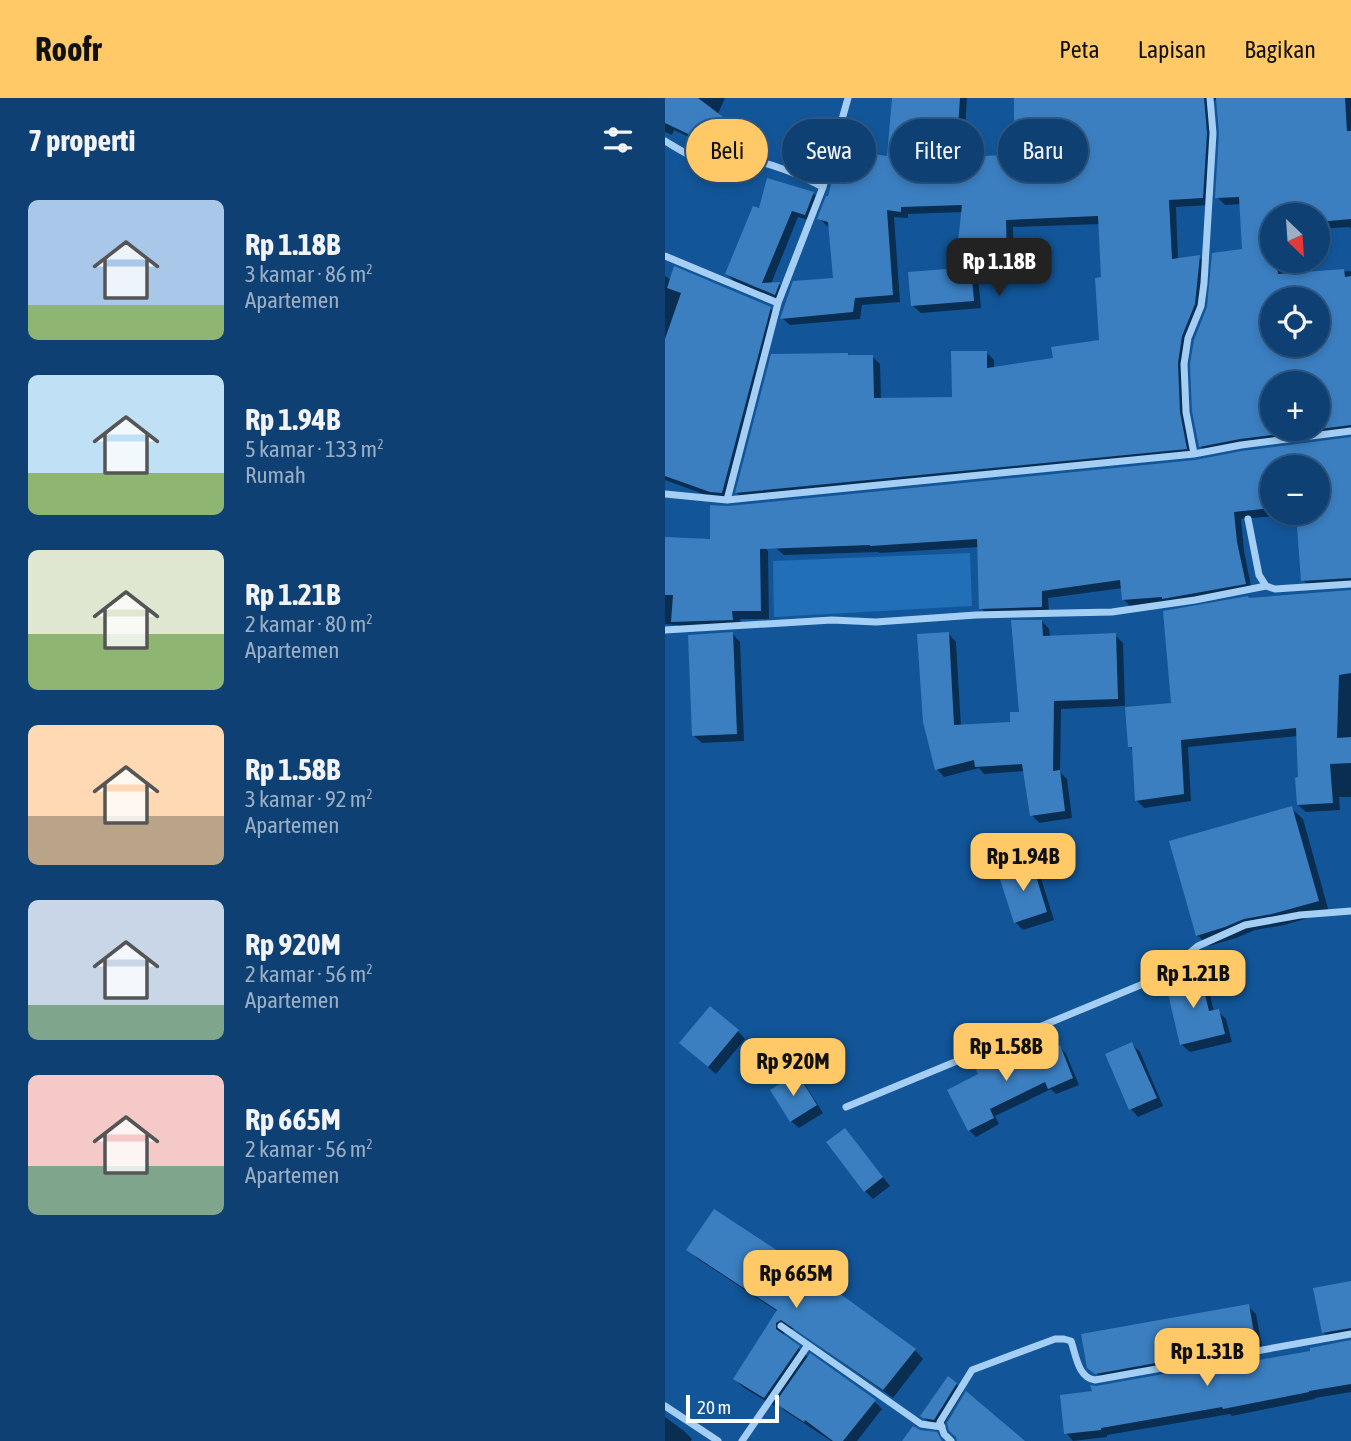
<!DOCTYPE html>
<html lang="id">
<meta charset="utf-8">
<style>
:root{--surface:#0e4073;--page:#174778;--text:#f1f3f6;--muted:#9bafc4;--line:#2e5985;--accent:#ffc967}
body{margin:0;font-family:"Asap Condensed",sans-serif;background:var(--page);color:var(--text);height:100vh;display:flex;flex-direction:column;font-size:26px;white-space:nowrap}
*{box-sizing:border-box;margin:0}
p{font-size:23px;color:var(--muted)}
.icon{flex:none;width:38px;height:38px;fill:none;stroke:currentColor;stroke-width:2;stroke-linecap:round;stroke-linejoin:round}
.map{position:relative;flex:1;overflow:hidden}
.panel{display:flex;flex-direction:column;background:var(--surface);width:665px}
.panel>*{flex:none}
.hud{position:absolute;left:21px;top:21px;width:560px;height:63px;display:flex;gap:14px}
.needle{width:46px;rotate:155deg}
.buttons{position:absolute;left:595px;top:105px;display:grid;gap:14px}
.buttons a{display:grid;place-items:center;width:70px;height:70px;border-radius:50%;background:var(--surface);box-shadow:0 4px 10px #0003,0 0 0 2px var(--line);font-size:35px}
.scale{position:absolute;left:21px;bottom:18px;width:93px;box-sizing:border-box;padding-left:7px;border:4px solid #fff;border-top:0;font-size:19px;line-height:24px;white-space:nowrap;color:#fff;-webkit-text-stroke:5px #125699;paint-order:stroke}
.price{position:absolute;translate:-50% -60px;padding:0 16px;border-radius:14px;background:var(--accent);color:#111;font-size:23px;line-height:46px;filter:drop-shadow(0 2px 4px #0008)}
.price::after{content:'';position:absolute;left:50%;top:42px;width:21px;height:16px;margin-left:-10px;background:inherit;clip-path:polygon(0 0,100% 0,50% 100%)}
.price.active{background:#222;color:#fff}
ul{padding:0;list-style:none}
li{display:flex;align-items:center;gap:21px;height:175px;padding:0 28px}
li span{display:grid;place-items:center;flex:none;width:196px;height:140px;border-radius:10px;color:#555}
li>.icon{margin-inline-start:auto}
span .icon{width:84px;height:84px;fill:#fffc;stroke-width:1}
li b{font-size:30px}
h2{display:flex;justify-content:space-between;align-items:center;height:84px;padding:0 28px;font-size:30px}
.chip{padding:0 24px;border-radius:32px;background:var(--surface);box-shadow:0 4px 10px #0003,0 0 0 2px var(--line);font-size:24px;line-height:63px}
.chip.active{background:var(--accent);color:#111}
header{display:flex;align-items:center;gap:42px;box-sizing:border-box;height:98px;padding:0 35px;background:var(--accent);color:#111}
header strong{font-size:33px}
nav{display:flex;gap:38px;margin-inline-start:auto;font-size:24px}
main{display:flex;flex:1;min-height:0}
.map>svg:first-child{display:block}
.green{fill:#216fb7}
.shadow{fill:#0007;fill-rule:evenodd}
.building{fill:#3b7fc1;fill-rule:evenodd}
.lines{fill:none;stroke-linecap:round;stroke-linejoin:round}
.street{stroke:#a5cef4;stroke-width:7}
</style>
<header>
<strong>Roofr</strong>
<nav><a>Peta</a><a>Lapisan</a><a>Bagikan</a></nav>
</header>
<main>
<section class="panel">
<h2>7 properti<svg class="icon" aria-label="filters" viewBox="0 0 24 24"><path d="M4 7h16M4 17h16"/><circle cx="9" cy="7" r="2"/><circle cx="15" cy="17" r="2"/></svg></h2>
<ul>
<li><span style="background:linear-gradient(#a9c7e8 75%,#8fb573 0)"><svg class="icon" aria-label="home" viewBox="0 0 24 24"><path d="M3 11l9-7 9 7M6 9v11h12V9"/></svg></span><div><b>Rp 1.18B</b><p>3 kamar · 86 m²</p><p>Apartemen</p></div></li>
<li><span style="background:linear-gradient(#bfe0f5 70%,#8fb573 0)"><svg class="icon" aria-label="home" viewBox="0 0 24 24"><path d="M3 11l9-7 9 7M6 9v11h12V9"/></svg></span><div><b>Rp 1.94B</b><p>5 kamar · 133 m²</p><p>Rumah</p></div></li>
<li><span style="background:linear-gradient(#dfe7d0 60%,#8fb573 0)"><svg class="icon" aria-label="home" viewBox="0 0 24 24"><path d="M3 11l9-7 9 7M6 9v11h12V9"/></svg></span><div><b>Rp 1.21B</b><p>2 kamar · 80 m²</p><p>Apartemen</p></div></li>
<li><span style="background:linear-gradient(#ffd9b3 65%,#b9a48a 0)"><svg class="icon" aria-label="home" viewBox="0 0 24 24"><path d="M3 11l9-7 9 7M6 9v11h12V9"/></svg></span><div><b>Rp 1.58B</b><p>3 kamar · 92 m²</p><p>Apartemen</p></div></li>
<li><span style="background:linear-gradient(#c9d6e8 75%,#7fa58c 0)"><svg class="icon" aria-label="home" viewBox="0 0 24 24"><path d="M3 11l9-7 9 7M6 9v11h12V9"/></svg></span><div><b>Rp 920M</b><p>2 kamar · 56 m²</p><p>Apartemen</p></div></li>
<li><span style="background:linear-gradient(#f6c9c9 65%,#7fa58c 0)"><svg class="icon" aria-label="home" viewBox="0 0 24 24"><path d="M3 11l9-7 9 7M6 9v11h12V9"/></svg></span><div><b>Rp 665M</b><p>2 kamar · 56 m²</p><p>Apartemen</p></div></li>
</ul>
</section>
<div class="map">
<svg width="686" height="1343" viewBox="0 0 686 1343">
<rect width="100%" height="100%" fill="#125699"/>
<path class="green" d="M305 455 307 508 109 519 108 463Z"/>
<path class="shadow" d="M0 0H60L52 18 66 25 73 32 61 56 9 32 7 37 0 34Z
M228 0H302L298 61 345 59 484 27 394 0H686V131L684 129 653 131V117H607V163H621L622 177 686 173V335L584 348 543 356 535 348 578 153 576 106 560 107 552 99 556 35 553 1 548 3 545 107 511 109 513 162 534 159 541 166 520 274 528 358 79 402 72 395 183 256 185 259 207 258 215 266 216 302 288 301 321 254 329 262V271L390 262 436 243 438 181 436 126 348 129 349 167 303 168 313 178 316 210 256 215 248 208 303 171 293 161 298 114 243 116V120L229 119 235 204 197 207 195 221 125 227 117 220 170 182 165 129 162 128 154 120 223 60ZM607 201H653V247H607ZM607 285H653V331H607Z
M104 82 149 96 155 102 147 123 133 119 106 186H114L120 192 116 202 69 183 62 176 95 112Z
M0 178 6 182 105 210 113 218 65 403 55 402 0 382Z
M686 341V487L646 490 638 482 633 416 576 421 579 453 587 493 466 509 458 501V490L383 500 384 516 324 518 316 510 314 449 214 455 213 454 119 457 63 410 530 364ZM607 369H653V415H607Z
M0 439 2 441 95 444 103 453 104 521H75L76 530 17 532 12 527 0 526Z
M686 494V699H674L675 712 641 714 633 707 635 681 633 638 523 649 526 703 479 710 471 702 468 652 465 648 508 607 585 502Z
M377 523 384 531 385 539 450 537 458 545 460 608 396 611 395 674 402 681 407 720 374 725 367 717 360 673 319 676 314 670 279 679 272 671 284 536 291 544 296 629 346 626 356 616Z
M68 536 75 544 79 643 37 645 29 638Z
M626 710 638 721 664 814 619 827 590 832 571 840 544 848 532 837Z
M366 767 374 774 389 822 358 832 350 824Z
M534 876 542 884 549 914 553 913 561 921 567 944 525 954 517 947 502 885Z
M73 933 80 941 51 976 24 953Z
M467 946 475 954 498 1008 473 1019 466 1011Z
M395 949 401 956 414 987 391 996 386 991 330 1018 334 1026 311 1039 304 1032 315 977 335 954 342 961 346 969Z
M132 977 139 985 158 1015 134 1030 126 1023Z
M180 1032 225 1088 208 1101 200 1093 163 1045Z
M24 1152 250 1252 258 1261 228 1300 130 1231H124L118 1236 144 1260 209 1303 217 1311 192 1343H166L120 1313 111 1304 109 1308 79 1290 70 1281 113 1214 33 1161Z
M686 1186V1238L666 1242 658 1234Z
M583 1208 591 1216 598 1254 440 1283 424 1269Z
M686 1244V1294L650 1300V1301L567 1318 565 1316 442 1337V1339L408 1343 401 1335 429 1295 593 1261 596 1264 647 1254Z
M291 1286 298 1294 277 1329 265 1325 257 1318Z
M0 1319 19 1333 27 1341 26 1343H0Z"/>
<path class="building" d="M0 0H33L66 25 53 50 0 25Z
M227 0H295L291 59 343 57 342 30H349V0H539L542 35 538 100 504 102 507 161 535 157 530 206 517 238 513 265 515 314 522 351 70 395 106 256 183 255V257H208L209 300 287 299 286 253H322V270L388 260 386 249 434 242 430 180 436 179 433 118 341 122 342 160 291 162 297 107 236 109V114L222 112 228 197 190 200 188 214 115 221 128 183 168 180 163 124 152 121 161 98H163L175 51 222 58Z
M551 0H680L682 33H686V121L653 124V117H607V163H612L613 176 679 171 680 179 686 178V327L575 341 534 349 527 313 525 266 529 242 542 209 547 155 577 151 574 99 550 100 554 35ZM607 201H653V247H607ZM607 285H653V331H607Z
M102 80 149 94 140 117 127 113 97 185 115 184 110 197 60 176 88 108 94 110Z
M9 168 106 209 57 395 45 394 0 378V241L16 195 2 190Z
M306 169 309 203 246 208 243 174Z
M686 339V480L636 483 631 415H653V369H607V410L569 414 572 444 581 486 497 501V499L457 502 455 482 377 493V509L314 511 312 441 205 448V447L95 451 96 513H67L68 522 6 524 8 497H0V439L45 441V407L63 408 530 362 577 353Z
M686 492V575L674 577 672 640 686 639V665L665 666 668 705 632 707 630 680 633 679 631 630 516 642 519 696 470 703 467 649H463L460 609 506 605 498 513 583 498 584 500Z
M346 522H377L378 538 451 535 453 601 389 603 388 673 395 672 400 713 365 718 357 666 310 669 309 662 270 672 258 624 252 536 284 534 289 627 345 624V614H354Z
M68 534 72 636 27 638 23 537Z
M627 708 654 803 607 816 579 821 560 829 531 838 504 743Z
M367 765 382 814 349 825 333 775Z
M535 875 544 913 554 911 560 936 515 947 500 883Z
M45 908 74 932 43 969 14 945Z
M467 944 492 1000 464 1012 440 956Z
M395 947 408 980 383 991 380 984 325 1011 329 1020 303 1033 282 992 313 976 308 966 335 952 343 968Z
M132 975 152 1007 125 1024 105 992Z
M180 1030 218 1079 199 1094 161 1044Z
M49 1111 148 1176 251 1251 218 1292 116 1222 111 1225V1231L135 1248 99 1300 68 1281 112 1212 21 1152Z
M686 1183V1230L657 1235 648 1190Z
M584 1206 591 1247 430 1276 422 1270 416 1236Z
M686 1242V1286L644 1293V1294L558 1311 557 1309 436 1330V1332L399 1336 395 1297 427 1293 425 1287 431 1288 594 1259V1262L645 1253V1250Z
M145 1255 211 1302 178 1343H168L140 1322 139 1324 110 1305Z
M283 1278 292 1285 269 1322 258 1320 255 1318Z
M301 1293 360 1343H292L291 1339 284 1333 282 1325Z
M248 1328 255 1332 272 1334 277 1343H237Z"/>
<g class="lines">
<path class="street" d="M0 43C17 53 34 66 55 64 64 64 72 59 81 61 108 65 134 77 158 89
M0 158 113 205
M529 356 521 314 519 266 523 240 536 208 539 185 548 35 545 0
M0 396 62 402 529 356 576 347 686 333
M62 402 113 205 158 89 183 0
M583 421 594 477 601 488 610 491 686 486
M0 532 167 522 211 524 311 517 447 514 530 502 601 488
M181 1009 478 886 509 868 533 848 580 827 635 817 686 813
M116 1228 256 1326 277 1329
M0 1308 53 1343
M77 1343 143 1247
M286 1343 279 1336 275 1324 307 1272 390 1241H399L406 1243C411 1257 413 1280 430 1282L686 1236"/>
</g>
</svg>
<div class="buttons">
<a><svg class="needle" viewBox="-14 -14 28 28"><path d="M0-13l5 13h-10z" fill="#e53935"/><path d="M0 13l5-13h-10z" fill="#9bafc4"/></svg></a>
<a><svg class="icon" aria-label="locate" viewBox="0 0 24 24"><circle cx="12" cy="12" r="6"/><path d="M12 2v4M12 18v4M2 12h4M18 12h4"/></svg></a>
<a>+</a>
<a>−</a>
</div>
<div class="scale">20 m</div>
<b class="price active" style="left:334px;top:200px">Rp 1.18B</b>
<b class="price" style="left:358px;top:795px">Rp 1.94B</b>
<b class="price" style="left:528px;top:912px">Rp 1.21B</b>
<b class="price" style="left:341px;top:985px">Rp 1.58B</b>
<b class="price" style="left:128px;top:1000px">Rp 920M</b>
<b class="price" style="left:131px;top:1212px">Rp 665M</b>
<b class="price" style="left:542px;top:1290px">Rp 1.31B</b>
<div class="hud">
<a class="chip active">Beli</a>
<a class="chip">Sewa</a>
<a class="chip">Filter</a>
<a class="chip">Baru</a>
</div>
</div>
</main>
